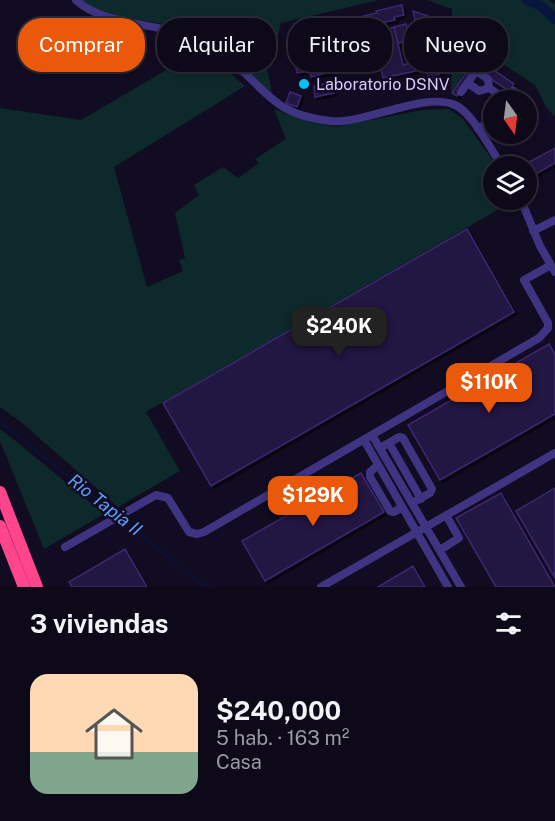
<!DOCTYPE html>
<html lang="es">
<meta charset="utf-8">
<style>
:root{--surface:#0d0919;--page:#161222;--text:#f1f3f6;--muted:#9a9aa2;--line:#2d2a38;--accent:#ea580c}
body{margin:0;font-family:"Public Sans",sans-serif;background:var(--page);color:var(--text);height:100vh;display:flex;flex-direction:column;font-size:22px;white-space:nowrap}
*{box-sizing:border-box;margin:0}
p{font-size:20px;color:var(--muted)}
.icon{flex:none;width:33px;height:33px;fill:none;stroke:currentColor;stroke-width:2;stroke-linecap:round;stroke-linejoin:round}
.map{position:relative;height:587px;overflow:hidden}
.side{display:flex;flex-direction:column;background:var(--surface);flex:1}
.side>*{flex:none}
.banner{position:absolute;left:18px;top:18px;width:519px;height:54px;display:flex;gap:12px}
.needle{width:39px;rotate:166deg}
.fabs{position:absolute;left:483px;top:90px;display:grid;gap:12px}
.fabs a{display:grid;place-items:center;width:54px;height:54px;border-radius:50%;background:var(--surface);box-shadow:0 3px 9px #0003,0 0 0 2px var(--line);font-size:30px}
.price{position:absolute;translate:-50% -51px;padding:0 14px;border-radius:12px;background:var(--accent);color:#fff;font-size:20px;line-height:39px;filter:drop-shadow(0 2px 3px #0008)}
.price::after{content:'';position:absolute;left:50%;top:36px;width:18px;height:14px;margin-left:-9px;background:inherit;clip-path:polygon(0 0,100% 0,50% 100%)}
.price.selected{background:#222;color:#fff}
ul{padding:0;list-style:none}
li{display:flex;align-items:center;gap:18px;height:150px;padding:0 30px}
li+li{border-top:2px solid var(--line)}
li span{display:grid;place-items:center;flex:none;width:168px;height:120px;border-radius:18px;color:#555}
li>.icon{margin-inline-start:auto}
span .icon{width:72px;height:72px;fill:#fffc;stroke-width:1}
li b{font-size:26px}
h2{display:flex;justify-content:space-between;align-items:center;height:72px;padding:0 30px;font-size:26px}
.pill{padding:0 21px;border-radius:24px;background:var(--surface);box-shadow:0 3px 9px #0003,0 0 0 2px var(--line);font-size:21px;line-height:54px}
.pill.selected{background:var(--accent);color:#fff}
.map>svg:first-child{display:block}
.green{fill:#0e292b}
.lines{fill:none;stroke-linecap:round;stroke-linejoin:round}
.stream{stroke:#07153f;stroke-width:1.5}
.river{stroke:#07153f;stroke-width:10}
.building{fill:#241743;stroke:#3d2870;stroke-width:1.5;filter:url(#shadow)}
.minor{stroke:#3f3482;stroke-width:8}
.highway{stroke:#ff468c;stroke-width:12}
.poi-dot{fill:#00c4f6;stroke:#110c21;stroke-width:2}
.labels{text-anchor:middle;stroke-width:5;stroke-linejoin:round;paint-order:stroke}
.poi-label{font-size:16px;fill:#d7cbff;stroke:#110c21;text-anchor:start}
.water-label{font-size:18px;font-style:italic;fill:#59a1ff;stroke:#110c21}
</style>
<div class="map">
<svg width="555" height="587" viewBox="0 0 555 587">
<defs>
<filter id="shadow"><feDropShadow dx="2.5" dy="2.5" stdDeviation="0" flood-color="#0009"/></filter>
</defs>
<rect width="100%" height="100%" fill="#110c21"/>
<path class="green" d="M80 0H379L281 23 278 35 262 43 272 93C244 73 218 46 186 31 157 18 104 21 80 0Z
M427 0H549L555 4V117L546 107 535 85 480 49 451 93 452 9Z
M199 51 222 66 245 86 114 167 147 287 183 271 179 260 185 258 175 213 199 195 194 185 223 167 238 178 259 163 255 159 286 139 274 109 309 122 336 127 422 110 449 109 463 119 497 166H494V200H515L146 412 180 471 118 507 21 422 0 407V108L81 120Z
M0 429 12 438 104 514 44 549 0 441Z"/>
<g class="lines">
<path class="stream" d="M0 422 116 515
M122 520 198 581 209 587"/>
<path class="river" d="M527 0 541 6 555 19"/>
</g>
<path class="building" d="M402 5 404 15 394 17 395 20 365 26 363 16 377 13 376 11Z
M413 11 434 18 435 21 438 20 441 32H439L445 44V70L433 78 429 79Z
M344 19 346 29 345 31 328 33 326 23Z
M406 24 410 40 398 43 394 27Z
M394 27 403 65 414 62 416 71 383 78 381 69 378 70 370 35Z
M341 32 348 67 311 77 304 40Z
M303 44 309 71 297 73 291 46Z
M481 51 494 61 491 66 482 59 457 96 452 93Z
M485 64 514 84 509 91 480 72Z
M332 82 334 93 315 97 314 86Z
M290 92 301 96 297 107 286 103Z
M526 107 536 117 526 127Z
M555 148V163L527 179 526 166H522Z
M467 229 514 312 211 486 163 403Z
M549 344 555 354V414L440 480 408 425Z
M361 473 384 512 265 581 242 541Z
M555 488V578L516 511Z
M501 493 555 587H496L456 518Z
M125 549 147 587H72L69 582Z
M413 566 425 587H378Z"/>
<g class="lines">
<path class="minor" d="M76 0C106 28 160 21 196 40 208 46 224 55 235 64 270 95 277 115 330 121 364 125 424 91 455 105 473 113 491 150 502 166
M468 83 479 91 489 88
M461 92 476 71 488 79 489 88 507 100 514 91
M478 129 494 118
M521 200 540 246 555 272
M533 231 555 220
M372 435 461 587
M364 440 448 587
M389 443 421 499
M380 448 399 437 403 438 432 489 430 493 412 503
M378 465 370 472V477L390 511 394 512 402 507
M65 547 156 495 168 498 189 532 197 534 204 532 539 338 548 328V323L524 280 551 265
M440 550 459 538 446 515
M321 587 555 453"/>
<path class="highway" d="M0 492 37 587
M0 526 24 587"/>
</g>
<circle class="poi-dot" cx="304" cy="84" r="6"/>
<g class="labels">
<g class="poi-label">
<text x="316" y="90">Laboratorio DSNV</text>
</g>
<g class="water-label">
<text transform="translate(105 505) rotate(38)" y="6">Rio Tapia II</text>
</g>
</g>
</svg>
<div class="fabs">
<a><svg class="needle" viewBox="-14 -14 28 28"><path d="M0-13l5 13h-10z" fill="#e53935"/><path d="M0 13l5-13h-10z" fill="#9a9aa2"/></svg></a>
<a><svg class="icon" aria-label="layers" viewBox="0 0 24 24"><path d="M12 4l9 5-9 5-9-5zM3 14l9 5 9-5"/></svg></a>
</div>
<b class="price selected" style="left:339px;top:358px">$240K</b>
<b class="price" style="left:489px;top:414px">$110K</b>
<b class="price" style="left:313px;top:527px">$129K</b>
<div class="banner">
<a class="pill selected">Comprar</a>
<a class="pill">Alquilar</a>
<a class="pill">Filtros</a>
<a class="pill">Nuevo</a>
</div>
</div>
<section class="side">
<h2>3 viviendas<svg class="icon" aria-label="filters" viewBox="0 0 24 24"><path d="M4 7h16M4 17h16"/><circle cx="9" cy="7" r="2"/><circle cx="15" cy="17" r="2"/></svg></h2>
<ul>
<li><span style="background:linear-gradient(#ffd9b3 65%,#7fa58c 0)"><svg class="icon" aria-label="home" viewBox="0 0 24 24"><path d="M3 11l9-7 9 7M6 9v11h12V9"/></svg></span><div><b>$240,000</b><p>5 hab. · 163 m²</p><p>Casa</p></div></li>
</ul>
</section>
